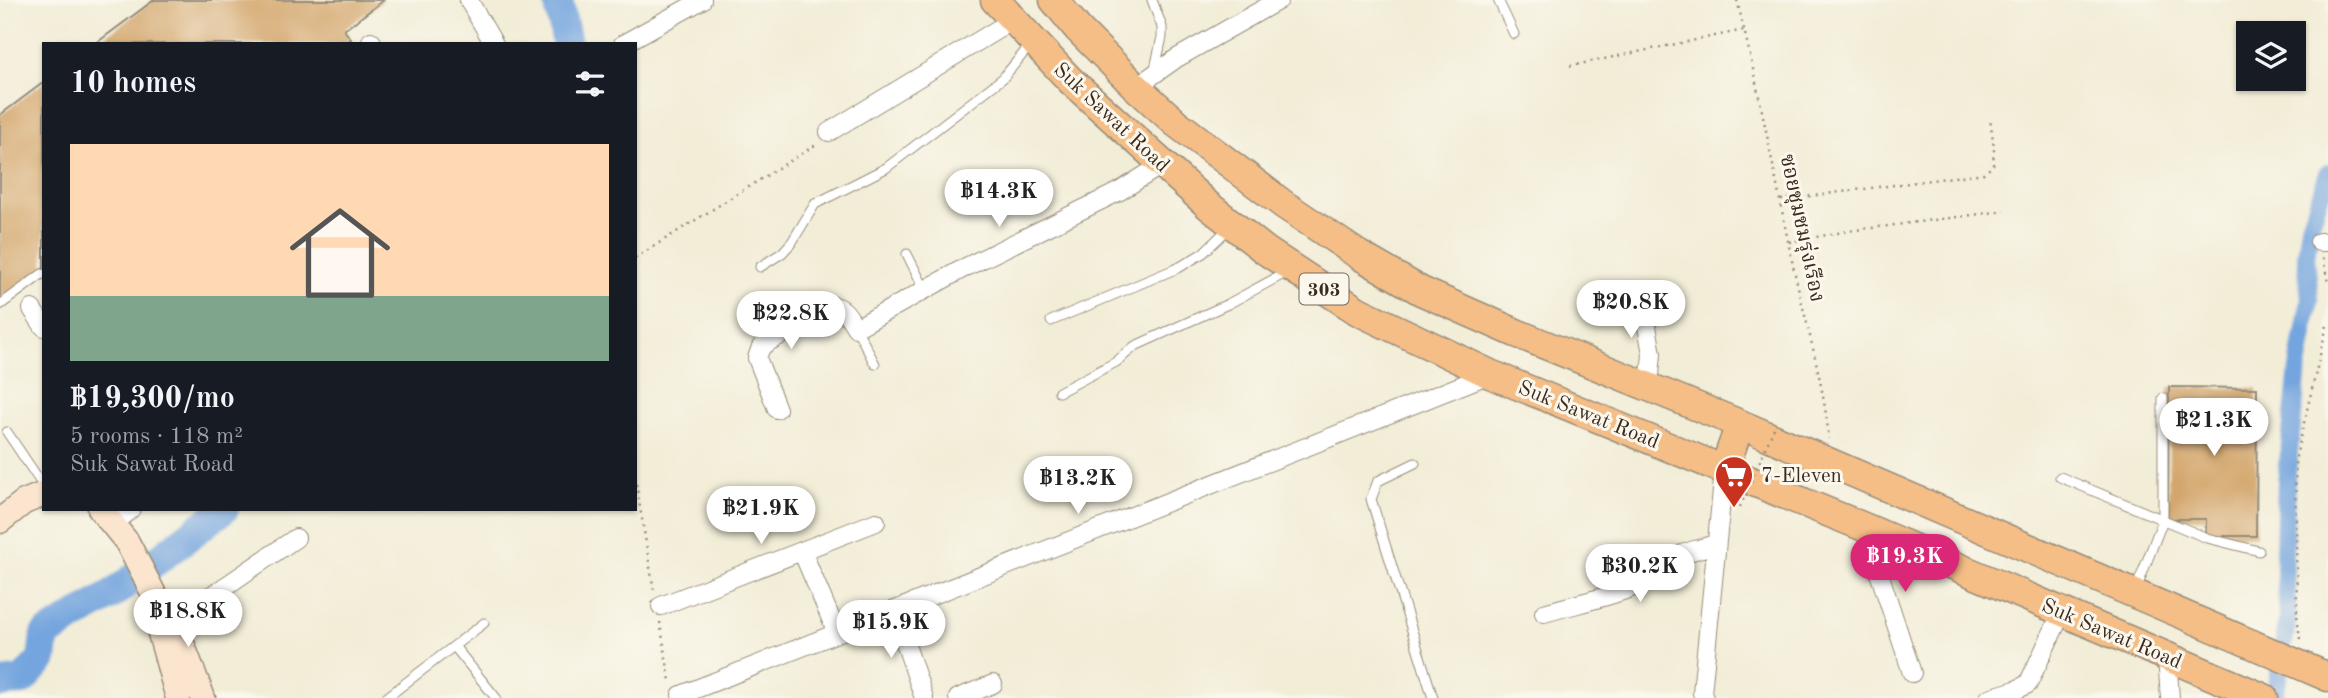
<!DOCTYPE html>
<meta charset="utf-8">
<style>
:root{--surface:#171b24;--page:#242831;--text:#f1f3f6;--muted:#9ea1a6;--line:#363941;--accent:#db2777}
body{margin:0;font-family:"Old Standard TT","Noto Serif Thai",serif;background:var(--page);color:var(--text);height:100vh;display:flex;flex-direction:column;font-size:26px;white-space:nowrap}
*{box-sizing:border-box;margin:0}
p{font-size:23px;color:var(--muted)}
.icon{flex:none;width:38px;height:38px;fill:none;stroke:currentColor;stroke-width:2;stroke-linecap:round;stroke-linejoin:round}
.map{position:relative;flex:1;overflow:hidden}
.drawer{position:absolute;left:42px;top:42px;width:595px;height:469px;display:flex;flex-direction:column;background:var(--surface);border-radius:0px;box-shadow:0 2px 5px #0004}
.drawer>*{flex:none}
.controls{position:absolute;left:2236px;top:21px;display:grid;gap:14px}
.controls a{display:grid;place-items:center;width:70px;height:70px;border-radius:0px;background:var(--surface);box-shadow:0 2px 5px #0004;font-size:35px}
.price{position:absolute;translate:-50% -60px;padding:0 16px;border-radius:24px;background:#fff;color:#222;font-size:23px;line-height:46px;filter:drop-shadow(0 2px 4px #0008)}
.price::after{content:'';position:absolute;left:50%;top:42px;width:21px;height:16px;margin-left:-10px;background:inherit;clip-path:polygon(0 0,100% 0,50% 100%)}
.price.on{background:var(--accent);color:#fff}
ul{padding:0;list-style:none}
li{display:grid;align-content:center;gap:14px;height:371px;padding:0 28px}
li+li{border-top:2px solid var(--line)}
li span{display:grid;place-items:center;height:217px;border-radius:0px;color:#555}
li>.icon{margin-inline-start:auto}
span .icon{width:126px;height:126px;fill:#fffc;stroke-width:1}
li b{font-size:30px}
h2{display:flex;justify-content:space-between;align-items:center;height:84px;padding:0 28px;font-size:30px}
.map>svg:first-child{display:block}
.lines{fill:none;stroke-linecap:round;stroke-linejoin:round}
.canal{stroke:#74a5de;stroke-width:18}
.river{stroke:#74a5de;stroke-width:30}
.building{fill:#d3a66c}
.lane-casing{stroke:#968c7a;stroke-width:11}
.street-casing{stroke:#968c7a;stroke-width:20}
.secondary-casing{stroke:#968c7a;stroke-width:27}
.primary-casing{stroke:#968c7a;stroke-width:31}
.path{stroke:#968c7a;stroke-width:2.5;stroke-dasharray:2 5;stroke-linecap:butt}
.lane{stroke:#fff;stroke-width:9}
.street{stroke:#fff;stroke-width:18}
.secondary{stroke:#fbe5cf;stroke-width:24}
.primary{stroke:#f6be87;stroke-width:28}
.path-bridge{stroke:#968c7a;stroke-width:2.5;stroke-dasharray:2 5;stroke-linecap:butt}
.labels{text-anchor:middle;stroke-width:6;stroke-linejoin:round;paint-order:stroke}
.shield{fill:#fbf7ec;stroke:#75685c;stroke-width:2}
.shield-label{font-size:19px;font-weight:bold;fill:#3b2a1e}
.street-label{font-size:21px;fill:#3b2a1e;stroke:#fbf7ec}
.poi-label{font-size:21px;fill:#3b2a1e;stroke:#fbf7ec;text-anchor:start}
</style>
<div class="map">
<svg width="2328" height="698" viewBox="0 0 2328 698">
<rect width="100%" height="100%" fill="#fbf7ec"/>
<filter id="ink" filterUnits="userSpaceOnUse"><feTurbulence type="fractalNoise" baseFrequency=".0143" numOctaves="2"/><feDisplacementMap in="SourceGraphic" scale="14" xChannelSelector="R" yChannelSelector="G"/><feConvolveMatrix kernelMatrix="1 2 1 2 8 2 1 2 1" color-interpolation-filters="sRGB"/></filter>
<filter id="wash" filterUnits="userSpaceOnUse"><feTurbulence type="fractalNoise" baseFrequency=".00686" numOctaves="4" result="noise"/><feDisplacementMap in="SourceGraphic" scale="28" xChannelSelector="R" yChannelSelector="G"/><feGaussianBlur stdDeviation="1.57" result="paint"/><feColorMatrix in="noise" values="0 0 0 0 0 0 0 0 0 0 0 0 0 0 0 0 0 1.4 0 .05"/><feComposite in="paint" operator="in"/></filter>
<g filter="url(#wash)">
<rect width="100%" height="100%" fill="#f2edd7"/>
<g class="lines">
<path class="canal" d="M2275 698 2288 617 2284 555 2286 482 2298 368 2310 299 2306 257 2310 226 2328 173"/>
<path class="river" d="M558 0 567 44
M0 683 23 680 42 659 45 635 113 594 224 509"/>
</g>
<g id="blocks">
<path class="building" d="M154 0H384L344 30 351 39 345 44H95Z
M44 82V268L0 301V115Z
M2169 387 2257 388 2256 536H2206V519H2168Z"/>
</g>
</g>
<g filter="url(#ink)">
<use href="#blocks" fill-opacity="0" stroke="#968c7a" stroke-width="2"/>
<g class="lines">
<defs>
<path id="lane" d="M1152 0 1162 27V37L1154 73
M1498 0 1514 34
M907 254 925 290
M760 267 782 253 792 242 815 204 886 168 1003 78 1032 43
M0 305 42 274
M1051 321 1180 267 1203 253 1229 228
M856 328 875 364
M1059 392 1116 362 1135 346 1228 304 1289 271
M7 432 44 487
M1415 463 1378 481 1371 499 1433 698
M2060 477 2207 538 2259 551
M2135 592 2163 520V398
M454 646 496 698
M386 698 484 623"/>
<path id="street" d="M469 1 494 44
M371 41 373 44
M623 44 702 0
M1136 87 1177 58 1279 0
M829 132 1013 20
M2319 242H2328
M1641 293 1652 354 1649 386
M32 309 44 327
M777 409 757 358 761 347 770 341 833 306C845 307 849 318 856 328L966 267 1120 191 1163 164
M114 524 131 509
M1864 527 1912 673
M802 551 837 633
M661 606 876 522
M894 610 924 698
M1544 613C1578 603 1617 596 1649 580 1658 575 1661 567 1669 561 1681 552 1701 549 1715 544
M164 624 220 590 296 538
M2167 657 2170 698
M681 695 1490 374
M958 698 993 684
M1704 698 1702 693 1724 470
M1989 698 2016 690 2028 684 2062 612"/>
<path id="secondary" d="M100 509 127 542 159 604 173 620 203 698
M0 521 24 502 44 494
M159 609 158 626 178 698"/>
<path id="primary" d="M995 0 1070 80 1209 206 1266 251 1358 311 1490 374 1864 527 2264 698
M1054 0 1078 29 1136 87 1176 123 1283 204 1359 255 1421 291 1516 333 1740 424 2328 677
M1724 470 1740 424"/>
</defs>
<use href="#lane" class="lane-casing"/>
<use href="#street" class="street-casing"/>
<use href="#secondary" class="secondary-casing"/>
<use href="#primary" class="primary-casing"/>
<path class="path" d="M1737 0C1758 85 1774 171 1791 256 1804 317 1823 377 1829 439
M1570 66 1744 30
M1781 200 1984 173 1993 166 1994 149 1990 117
M1789 242 1848 231 2004 211
M635 258 817 144
M2323 258 2328 283
M635 477 654 591
M660 622 670 681
M2300 639 2297 615 2295 461 2328 321"/>
<use href="#lane" class="lane"/>
<use href="#street" class="street"/>
<use href="#secondary" class="secondary"/>
<use href="#primary" class="primary"/>
<path class="path-bridge" d="M1740 507 1775 426"/>
</g>
</g>
<defs>
<symbol id="supermarket-pin" viewBox="-11 -11 22 30"><path d="M0 17L-7.5 6A9.5 9.5 0 1 1 7.5 6Z" fill="#c8321e" stroke="#fbf7ec"/><path d="M-6-5.5h2.5l.6 2H6L4.5 2H-2.5L-4.4-4H-6ZM-1.5 3.2a1.3 1.3 0 1 0 .1 0ZM3 3.2a1.3 1.3 0 1 0 .1 0Z" fill="#fff"/></symbol>
</defs>
<g fill-rule="evenodd">
<use href="#supermarket-pin" x="1712" y="453" width="44" height="60"/>
</g>
<g class="labels">
<rect class="shield" x="1299.5" y="273.5" width="49" height="31" rx="5"/>
<g class="shield-label">
<text x="1324" y="296">303</text>
</g>
<g class="street-label">
<text transform="translate(1112 117) rotate(43)" y="7">Suk Sawat Road</text>
<text transform="translate(1803 228) rotate(78)" y="7">ซอยชุมชมรุ่งเรือง</text>
<text transform="translate(1589 414) rotate(22)" y="7">Suk Sawat Road</text>
<text transform="translate(2112 633) rotate(23)" y="7">Suk Sawat Road</text>
</g>
<g class="poi-label">
<text x="1761" y="482">7-Eleven</text>
</g>
</g>
</svg>
<div class="controls">
<a><svg class="icon" aria-label="layers" viewBox="0 0 24 24"><path d="M12 4l9 5-9 5-9-5zM3 14l9 5 9-5"/></svg></a>
</div>
<b class="price" style="left:999px;top:229px">฿14.3K</b>
<b class="price" style="left:1631px;top:340px">฿20.8K</b>
<b class="price" style="left:791px;top:351px">฿22.8K</b>
<b class="price" style="left:2214px;top:458px">฿21.3K</b>
<b class="price" style="left:1078px;top:516px">฿13.2K</b>
<b class="price" style="left:761px;top:546px">฿21.9K</b>
<b class="price on" style="left:1905px;top:594px">฿19.3K</b>
<b class="price" style="left:1640px;top:604px">฿30.2K</b>
<b class="price" style="left:188px;top:649px">฿18.8K</b>
<b class="price" style="left:891px;top:660px">฿15.9K</b>
<section class="drawer">
<h2>10 homes<svg class="icon" aria-label="filters" viewBox="0 0 24 24"><path d="M4 7h16M4 17h16"/><circle cx="9" cy="7" r="2"/><circle cx="15" cy="17" r="2"/></svg></h2>
<ul>
<li><span style="background:linear-gradient(#ffd9b3 70%,#7fa58c 0)"><svg class="icon" aria-label="home" viewBox="0 0 24 24"><path d="M3 11l9-7 9 7M6 9v11h12V9"/></svg></span><div><b>฿19,300/mo</b><p>5 rooms · 118 m²</p><p>Suk Sawat Road</p></div></li>
</ul>
</section>
</div>
